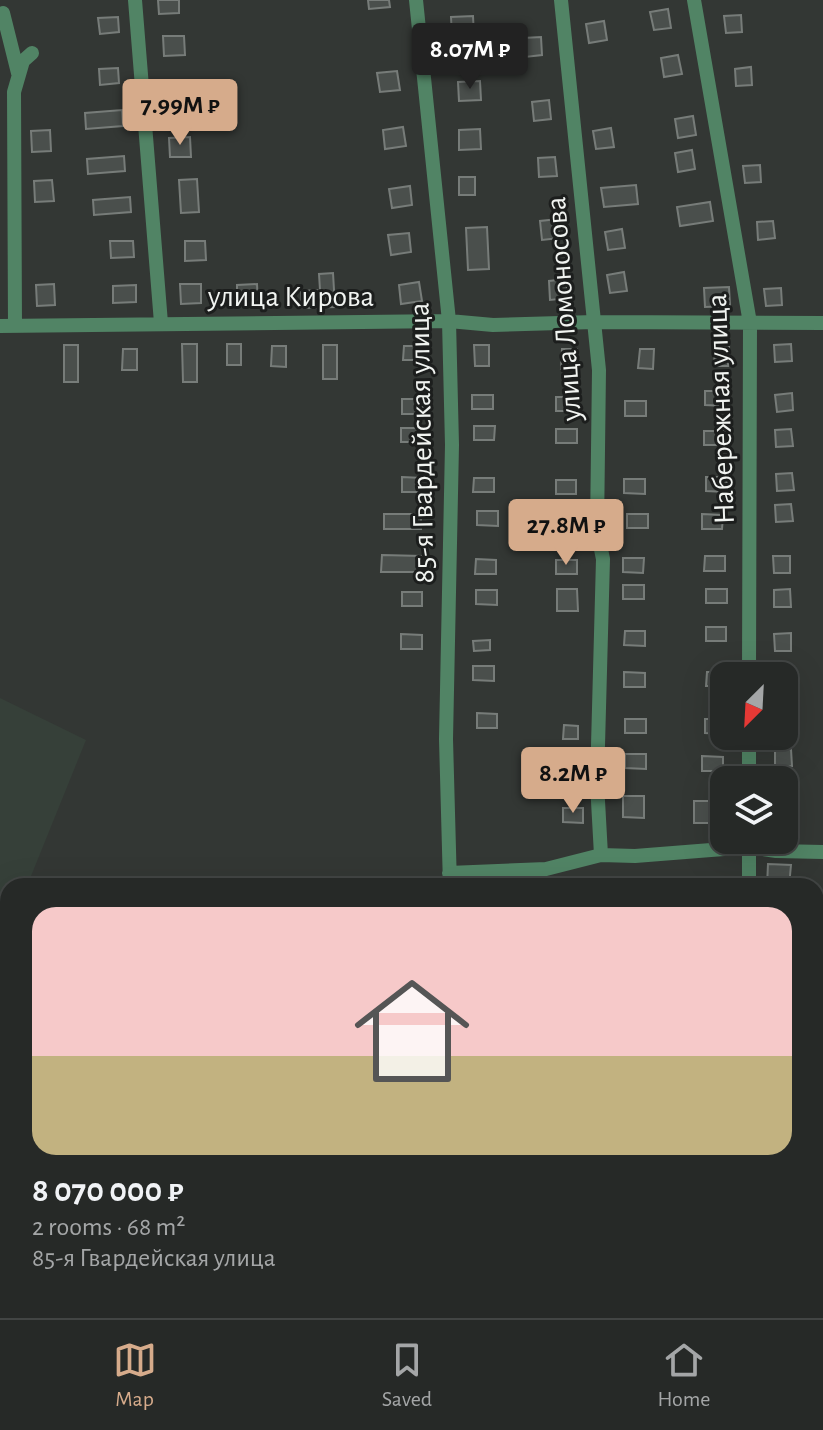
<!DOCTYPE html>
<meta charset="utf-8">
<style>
:root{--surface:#262927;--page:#2e312f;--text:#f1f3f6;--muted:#a4a6a7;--line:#424544;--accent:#d6ab8b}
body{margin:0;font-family:"Alegreya Sans",sans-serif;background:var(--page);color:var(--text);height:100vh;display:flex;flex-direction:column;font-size:30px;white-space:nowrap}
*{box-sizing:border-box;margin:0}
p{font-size:26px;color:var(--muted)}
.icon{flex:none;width:44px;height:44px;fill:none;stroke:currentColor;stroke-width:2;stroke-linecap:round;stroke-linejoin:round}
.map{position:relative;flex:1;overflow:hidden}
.details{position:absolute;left:0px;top:878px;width:824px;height:440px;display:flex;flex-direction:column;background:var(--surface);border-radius:24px 24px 0 0;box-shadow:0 8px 32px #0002,0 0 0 2px var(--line)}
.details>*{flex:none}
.needle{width:52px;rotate:204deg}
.fabs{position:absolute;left:710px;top:662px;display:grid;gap:16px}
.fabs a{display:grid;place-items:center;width:88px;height:88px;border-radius:16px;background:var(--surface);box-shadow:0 8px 32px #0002,0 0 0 2px var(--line);font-size:40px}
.price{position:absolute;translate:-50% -68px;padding:0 18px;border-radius:8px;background:var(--accent);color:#111;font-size:26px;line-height:52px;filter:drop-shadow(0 2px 4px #0008)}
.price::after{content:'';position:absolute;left:50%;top:48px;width:24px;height:18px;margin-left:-12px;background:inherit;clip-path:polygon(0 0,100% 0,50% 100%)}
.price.current{background:#222;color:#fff}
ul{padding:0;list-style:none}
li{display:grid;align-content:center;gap:16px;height:424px;padding:0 32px}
li span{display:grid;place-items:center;height:248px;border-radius:24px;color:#555}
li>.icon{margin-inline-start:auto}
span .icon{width:144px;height:144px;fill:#fffc;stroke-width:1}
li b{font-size:34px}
.tab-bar{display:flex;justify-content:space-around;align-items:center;height:112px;border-top:2px solid var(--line);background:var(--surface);font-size:22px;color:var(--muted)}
.tab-bar a{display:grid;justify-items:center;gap:4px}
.tab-bar .current{color:var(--accent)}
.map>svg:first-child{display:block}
.built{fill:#364039}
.building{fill:#4a4f4c;stroke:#777c79;stroke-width:2}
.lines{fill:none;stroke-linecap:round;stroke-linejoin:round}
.street{stroke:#518465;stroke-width:14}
.labels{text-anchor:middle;stroke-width:6;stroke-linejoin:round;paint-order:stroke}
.street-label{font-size:30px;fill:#f1f4f1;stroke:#1c1e1d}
</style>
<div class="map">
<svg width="823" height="1318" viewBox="0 0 823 1318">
<rect width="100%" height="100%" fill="#333734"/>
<path class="built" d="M0 698 86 740 27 886H8V935L0 955Z"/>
<path class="building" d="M158 0H179V13L159 14Z
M368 0H389L390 7 369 9Z
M668 9 671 28 654 30 650 12Z
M741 15 742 32 726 33 724 16Z
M473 16 474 36 452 37 451 17Z
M118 17 119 32 100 34 98 18Z
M604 21 607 40 589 43 586 24Z
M163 36H184L185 55 164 56Z
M541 37 542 55 525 57 523 38Z
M678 55 682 74 664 77 661 58Z
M751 67 752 85 736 86 735 69Z
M118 68 119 83 100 85 99 69Z
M397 71 400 90 380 92 377 73Z
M186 81 187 100 166 101V82Z
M480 81 481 100 459 101 458 82Z
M549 100 551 119 534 121 532 102Z
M122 110 123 126 86 129 85 113Z
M693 116 696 135 678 138 675 119Z
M403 127 406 146 385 149 383 130Z
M611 128 614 147 596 149 593 131Z
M480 129 481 149 459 150V130Z
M50 130 51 151 32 152 31 131Z
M190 137 191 157H170L169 138Z
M692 150 695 169 678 172 675 153Z
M124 156 125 171 88 174 87 159Z
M555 157 557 176 539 177 538 158Z
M760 165 761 182 745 183 743 166Z
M459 177H475V195H459Z
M197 179 199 212 181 213 179 180Z
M52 180 54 201 35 202 34 181Z
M636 185 638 204 604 207 601 188Z
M410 186 412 205 392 208 389 189Z
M130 197 131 212 94 215 93 200Z
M710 202 713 221 680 226 677 207Z
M558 219 559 238 542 240 540 221Z
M773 221 775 238 758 240 757 222Z
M487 227 489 269 468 270 466 228Z
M622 229 625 248 608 250 605 232Z
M409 233 411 252 391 255 388 235Z
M110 241H133L134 257 111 258Z
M185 241H205L206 260 185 261Z
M624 272 627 291 610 293 607 275Z
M333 273 335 307 302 308 301 291 320 290 319 274Z
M566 279 568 298 550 300 549 281Z
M419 282 422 301 401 304 399 285Z
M54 284 55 305 37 306 36 285Z
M180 284H201V303L181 304Z
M257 284 258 304H237V285Z
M136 285V302L113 303V286Z
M729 287 730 306 705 307 704 288Z
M781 288 782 305 766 306 764 289Z
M182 344H197V382H183Z
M227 344H241V365H227Z
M791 344 792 361 775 362 774 345Z
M64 345H78V382H64Z
M323 345H337V379H323Z
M474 345H489V366H475Z
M272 346H286V367L271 366Z
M404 346H424V360H403Z
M715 346 729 347 728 366H714Z
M123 349H137V370H122Z
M562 349H577L576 370 561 369Z
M640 349H654L653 369 638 368Z
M705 391H725V406L705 405Z
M792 393 793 410 777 412 775 395Z
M472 395H493V409H472Z
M556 397H577V411H556Z
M402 399H423V414H402Z
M625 401H646V416H625Z
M474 426H495L494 440H474Z
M401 428H422V442H401Z
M556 429H577V443H556Z
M791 429 793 446 776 447 775 430Z
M704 431H725V445H704Z
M792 473 794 490 777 491 776 474Z
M402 477 422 478V492H402Z
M706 477H727L726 492 706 491Z
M474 478H494V492H473Z
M624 479H645V494L624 493Z
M556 480H576V494H556Z
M791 504 793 521 776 522 775 505Z
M556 508H577L576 523 556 522Z
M477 511H498V526L477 525Z
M384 514H421V529H384Z
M627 514H648V528H627Z
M702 514 723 515 722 529H702Z
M382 555 422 556V572H381Z
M705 556H725V571H704Z
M773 556H790V573H774Z
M623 558H644L643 573 623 572Z
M476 559 496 560V574H475Z
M556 560H577V574H556Z
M623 585H644V599H623Z
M557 589H577L578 611H557Z
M706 589H727V603H706Z
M790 589 791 607H774V590Z
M476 590H497V605L476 604Z
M402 592H422V606H402Z
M706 627H726V641H706Z
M625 631H645V646L624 645Z
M791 633V651H775L774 634Z
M401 634 422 635V649H401Z
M490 640V650L474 651 473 641Z
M473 666H494V681L473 680Z
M778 670H794V687H784V676H778Z
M624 672 645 673V687H624Z
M707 672H727V676H724V686H706Z
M477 713 497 714V728H477Z
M625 719H646V733H625Z
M705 719H724V734L705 733Z
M564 725 578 726V739H563Z
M791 749 792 766 775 767V750Z
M557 751H578L577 765H557Z
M625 754H646V769L625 768Z
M702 756 723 757V771H702Z
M623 796H644V818L623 817Z
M694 801H715V823H694Z
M784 803H799V821H784Z
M563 808H583V823L563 822Z
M768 864 791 865 789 886H767Z"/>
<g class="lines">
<path class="street" d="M135 0 161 323
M416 0 449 321 452 445 446 739 450 886
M561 0 599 370 597 530 603 559 597 783 601 855
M694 0 750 323 749 676
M3 13 18 73
M0 326 449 321 493 325 594 322 823 323
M15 326 14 92 23 61 32 53
M749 780V736
M449 873 546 869 601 855 635 856 749 847 776 851 823 852
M749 886V840"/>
</g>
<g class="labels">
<g class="street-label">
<text x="291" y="306">улица Кирова</text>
<text transform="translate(563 309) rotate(-94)" y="10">улица Ломоносова</text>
<text transform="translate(720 409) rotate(-92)" y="10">Набережная улица</text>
<text transform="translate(421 443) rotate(-91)" y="10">85-я Гвардейская улица</text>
</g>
</g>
</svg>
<div class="fabs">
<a><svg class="needle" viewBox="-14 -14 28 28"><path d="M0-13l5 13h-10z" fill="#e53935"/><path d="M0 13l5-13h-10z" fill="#a4a6a7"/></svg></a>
<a><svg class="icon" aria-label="layers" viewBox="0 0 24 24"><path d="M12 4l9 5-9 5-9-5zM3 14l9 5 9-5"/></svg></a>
</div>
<b class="price current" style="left:470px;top:91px">8.07M ₽</b>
<b class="price" style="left:180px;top:147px">7.99M ₽</b>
<b class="price" style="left:566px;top:567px">27.8M ₽</b>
<b class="price" style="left:573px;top:815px">8.2M ₽</b>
<section class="details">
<ul>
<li><span style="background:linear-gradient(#f6c9c9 60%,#c2b280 0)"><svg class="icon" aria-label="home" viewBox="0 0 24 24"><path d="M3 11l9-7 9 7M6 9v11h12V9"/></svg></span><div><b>8 070 000 ₽</b><p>2 rooms · 68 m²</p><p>85-я Гвардейская улица</p></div></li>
</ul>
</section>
</div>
<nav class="tab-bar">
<a class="current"><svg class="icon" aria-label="map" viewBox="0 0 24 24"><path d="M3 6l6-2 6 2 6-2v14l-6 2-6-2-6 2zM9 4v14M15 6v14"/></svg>Map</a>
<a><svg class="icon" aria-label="saved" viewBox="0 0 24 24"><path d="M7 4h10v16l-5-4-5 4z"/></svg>Saved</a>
<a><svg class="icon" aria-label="home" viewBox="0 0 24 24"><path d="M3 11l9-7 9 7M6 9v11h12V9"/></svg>Home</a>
</nav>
